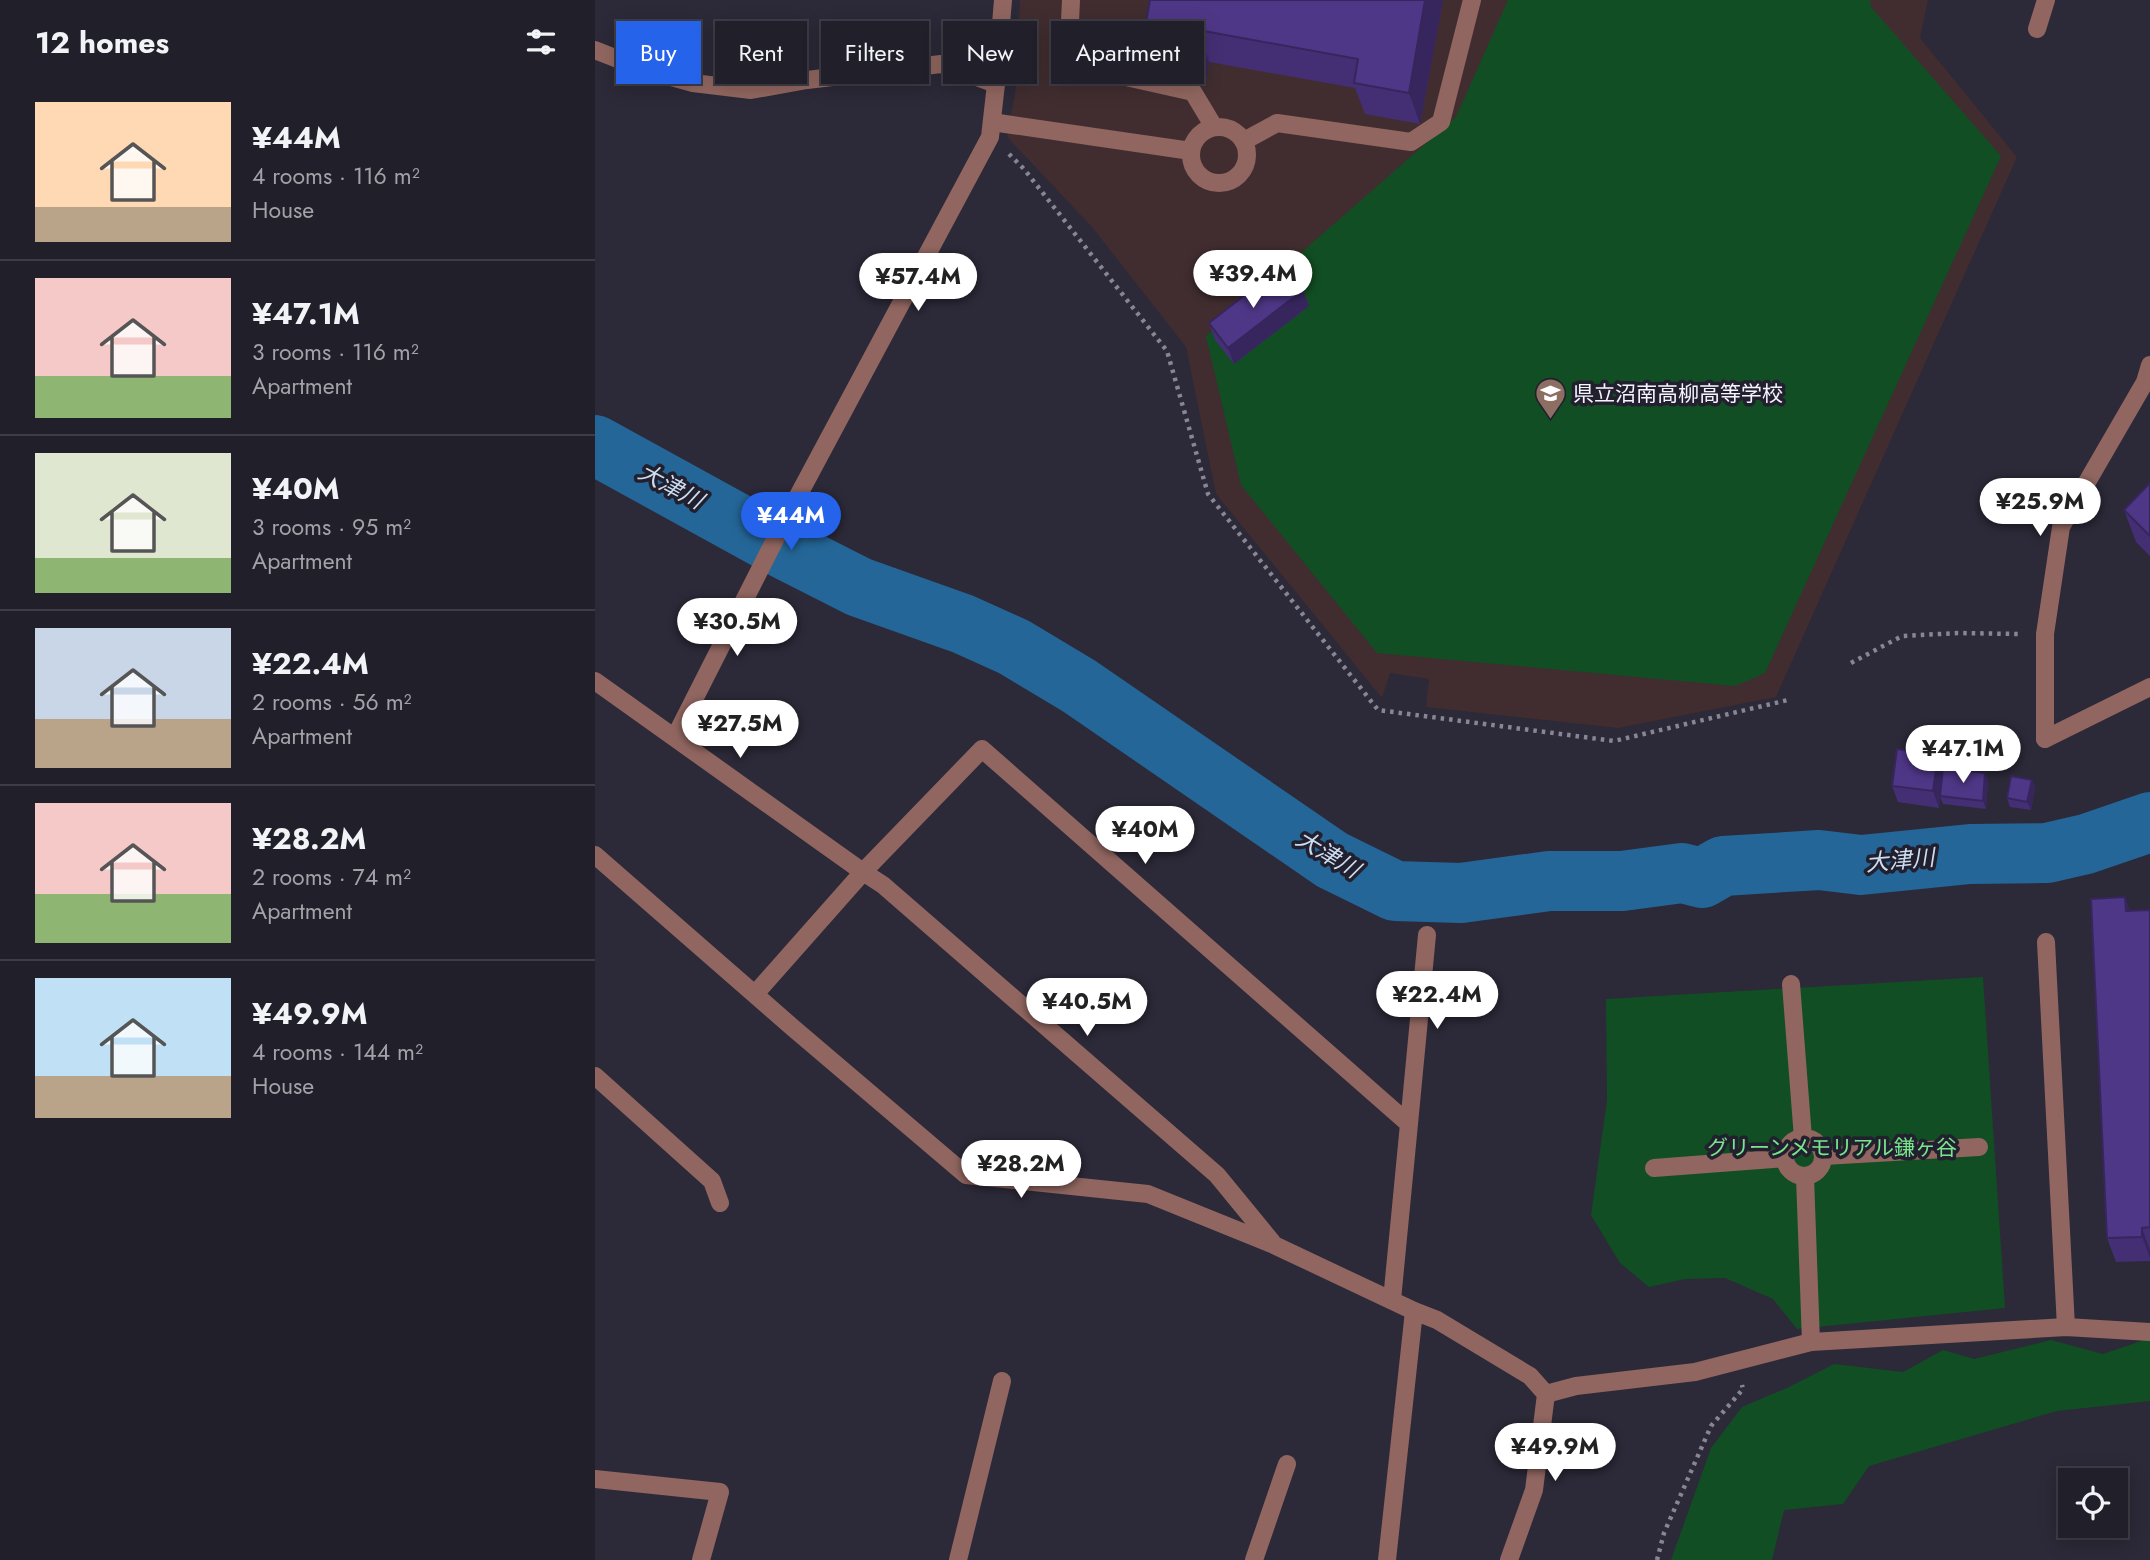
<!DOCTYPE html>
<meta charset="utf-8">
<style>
:root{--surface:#211f2a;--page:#292732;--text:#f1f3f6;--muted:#a2a2a8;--line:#3e3d47;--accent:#2563eb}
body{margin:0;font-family:Jost,"Noto Sans JP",sans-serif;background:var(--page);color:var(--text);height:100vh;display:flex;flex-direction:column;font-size:26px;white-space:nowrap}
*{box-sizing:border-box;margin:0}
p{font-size:23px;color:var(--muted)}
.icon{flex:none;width:38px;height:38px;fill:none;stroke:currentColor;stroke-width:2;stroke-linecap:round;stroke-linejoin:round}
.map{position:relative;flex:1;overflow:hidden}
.drawer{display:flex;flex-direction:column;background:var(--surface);width:595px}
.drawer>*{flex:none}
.hud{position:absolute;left:21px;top:21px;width:665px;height:63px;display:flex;gap:14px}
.tools{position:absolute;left:1463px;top:1468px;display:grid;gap:14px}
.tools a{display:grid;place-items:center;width:70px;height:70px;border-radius:0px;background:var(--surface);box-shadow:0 4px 18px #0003,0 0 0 2px var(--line);font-size:35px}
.price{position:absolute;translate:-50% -60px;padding:0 16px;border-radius:24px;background:#fff;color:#222;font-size:23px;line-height:46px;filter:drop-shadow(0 2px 4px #0008)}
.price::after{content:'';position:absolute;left:50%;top:42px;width:21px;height:16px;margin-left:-10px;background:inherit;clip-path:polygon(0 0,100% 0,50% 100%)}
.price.selected{background:var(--accent);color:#fff}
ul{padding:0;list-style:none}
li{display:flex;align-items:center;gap:21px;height:175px;padding:0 35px}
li+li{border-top:2px solid var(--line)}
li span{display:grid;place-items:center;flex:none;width:196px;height:140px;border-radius:0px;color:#555}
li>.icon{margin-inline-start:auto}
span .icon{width:84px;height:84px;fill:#fffc;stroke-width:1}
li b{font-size:30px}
h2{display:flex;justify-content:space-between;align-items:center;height:84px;padding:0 35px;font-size:30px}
.tag{padding:0 24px;border-radius:0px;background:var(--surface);box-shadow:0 4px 18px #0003,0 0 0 2px var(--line);font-size:24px;line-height:63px}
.tag.selected{background:var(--accent);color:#fff}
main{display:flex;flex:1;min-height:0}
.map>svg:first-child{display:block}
.education{fill:#412d2f}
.green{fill:#124e23}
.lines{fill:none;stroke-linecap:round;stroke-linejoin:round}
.river{stroke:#246697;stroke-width:60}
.path{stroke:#898694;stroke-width:4.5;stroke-dasharray:3.5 5;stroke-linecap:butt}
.lane{stroke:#916660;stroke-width:18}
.street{stroke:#916660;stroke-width:18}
.wall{fill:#442f74}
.shaded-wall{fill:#37265e}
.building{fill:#4f3787;stroke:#37265e;stroke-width:2}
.labels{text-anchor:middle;stroke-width:7;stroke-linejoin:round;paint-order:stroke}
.poi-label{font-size:21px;fill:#f5f3fe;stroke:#221f2e;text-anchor:start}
.park-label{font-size:21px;fill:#78e58d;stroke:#221f2e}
.water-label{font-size:23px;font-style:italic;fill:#cbdef0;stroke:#221f2e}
</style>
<main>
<section class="drawer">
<h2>12 homes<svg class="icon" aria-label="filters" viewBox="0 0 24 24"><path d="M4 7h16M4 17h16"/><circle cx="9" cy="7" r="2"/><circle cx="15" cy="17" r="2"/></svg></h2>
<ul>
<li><span style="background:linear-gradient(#ffd9b3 75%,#b9a48a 0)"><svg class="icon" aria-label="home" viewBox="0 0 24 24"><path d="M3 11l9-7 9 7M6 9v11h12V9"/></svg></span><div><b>¥44M</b><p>4 rooms · 116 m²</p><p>House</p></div></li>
<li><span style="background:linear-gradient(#f6c9c9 70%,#8fb573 0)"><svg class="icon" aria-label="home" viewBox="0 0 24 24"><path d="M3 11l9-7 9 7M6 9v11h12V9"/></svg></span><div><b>¥47.1M</b><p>3 rooms · 116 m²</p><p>Apartment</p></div></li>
<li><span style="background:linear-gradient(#dfe7d0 75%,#8fb573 0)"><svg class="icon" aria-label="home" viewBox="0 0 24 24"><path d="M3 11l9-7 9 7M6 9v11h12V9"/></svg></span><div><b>¥40M</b><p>3 rooms · 95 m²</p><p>Apartment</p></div></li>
<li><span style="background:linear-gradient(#c9d6e8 65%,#b9a48a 0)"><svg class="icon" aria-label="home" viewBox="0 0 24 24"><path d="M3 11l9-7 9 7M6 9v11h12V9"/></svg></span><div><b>¥22.4M</b><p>2 rooms · 56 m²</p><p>Apartment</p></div></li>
<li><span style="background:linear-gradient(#f6c9c9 65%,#8fb573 0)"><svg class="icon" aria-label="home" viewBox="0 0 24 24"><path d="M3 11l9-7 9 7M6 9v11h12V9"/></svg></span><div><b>¥28.2M</b><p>2 rooms · 74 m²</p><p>Apartment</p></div></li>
<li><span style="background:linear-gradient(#bfe0f5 70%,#b9a48a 0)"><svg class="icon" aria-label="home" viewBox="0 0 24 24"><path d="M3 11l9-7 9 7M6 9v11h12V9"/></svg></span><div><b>¥49.9M</b><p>4 rooms · 144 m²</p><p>House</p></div></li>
</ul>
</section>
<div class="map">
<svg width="1555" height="1560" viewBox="0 0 1555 1560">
<rect width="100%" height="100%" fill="#2c2938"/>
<path class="education" d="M425 0H1333L1325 38 1422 157 1181 697 1023 728 831 707 834 679 795 673 787 698 621 494 591 347 497 227 412 137 421 87Z"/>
<path class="green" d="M913 0H1275L1276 7 1406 156 1170 673 1140 686 782 653 646 485 611 336 861 117Z
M1388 977 1410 1308 1202 1329 1178 1299 1130 1278 1090 1279 1054 1287 1025 1263 996 1215 1012 1100 1011 999Z
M1555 1338V1401L1462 1411 1274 1466 1248 1504 1189 1510 1177 1560H1076L1116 1448 1147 1407 1194 1387 1239 1364 1308 1372 1348 1350 1379 1359 1456 1340 1508 1354Z"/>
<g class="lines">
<path class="river" d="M0 445 191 550 264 587 368 624 419 647 484 686 737 860 800 891 866 893 954 881H1027L1087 873 1107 878 1128 866 1224 860 1266 865 1375 854 1452 853 1491 844 1555 822"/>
<path class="path" d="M414 154 429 169 572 351 613 494 783 710 1019 741 1193 700
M1256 663 1307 636 1363 633 1425 634
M1062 1560 1069 1533 1116 1426 1148 1389 1147 1385"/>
<path class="lane" d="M476 0 473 64 598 92 619 127
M1442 29 1451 0
M397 122 596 151
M596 155a28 28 0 1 1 56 0a28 28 0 1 1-56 0Z
M649 141 682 123 816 142 846 122 877 0
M1450 739 1555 687
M1451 942 1471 1327
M1196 984 1208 1138
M1190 1157a19 19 0 1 1 38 0a19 19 0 1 1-38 0Z
M1229 1156 1384 1147
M1059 1168 1190 1158
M1210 1177 1216 1342
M0 1479 125 1492 106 1560
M363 1560 407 1381
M659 1560 692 1464"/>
<path class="street" d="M0 50 48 69 98 83 156 90 212 80 346 64 401 84 408 0
M0 681 268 872 288 885 622 1175 677 1242
M80 737 188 524 395 137 401 84
M1450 739V634L1466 527 1550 382 1555 365
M0 855 197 1027 371 1175 553 1194 679 1245 819 1311 842 1320 935 1376 951 1394 939 1490 914 1560
M160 994 268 872 387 749 814 1124 797 1300
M0 1076 117 1181 125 1203
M814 1124 832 935
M951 1394 981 1386 1100 1372 1216 1342 1471 1327 1555 1332
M792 1560 819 1311"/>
</g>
<path class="wall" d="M555 0H848L825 124 770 114 760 88 614 62 611 81 559 71 548 39Z
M685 289 708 290 714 306 639 364 620 340 614 323Z
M1555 483V556L1541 542 1529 510Z
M1348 769 1390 773 1393 781 1391 809 1348 804 1345 797 1344 808 1303 802 1297 786Z
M1437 780 1440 788 1436 810 1415 807 1412 798Z
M1530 897 1535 911 1555 910V1261L1521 1262 1512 1238Z"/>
<path class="shaded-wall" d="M830 0H848L825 124 814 93Z
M603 30 614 62 611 81 599 49Z
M708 290 714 306 639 364 633 348Z
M1343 755 1349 771 1344 808 1338 791Z
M1390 773 1393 781 1391 809 1388 801Z
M1437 780 1440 788 1436 810 1432 802Z
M1530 897 1539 921 1531 911Z
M1547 1228 1555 1250V1258L1547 1237Z"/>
<path class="building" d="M555 0H830L814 93 759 83 763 59 603 30 599 49 548 39Z
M674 276 685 289 698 278 708 290 633 348 614 323Z
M1555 483V536L1529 510Z
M1302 749 1343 755 1338 791 1297 786Z
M1348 768 1390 773 1388 801 1345 796Z
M1416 776 1437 780 1432 802 1412 798Z
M1530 897 1531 911 1555 910V1227L1547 1228V1237L1512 1238 1496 899Z"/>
<defs>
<symbol id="school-pin" viewBox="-11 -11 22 30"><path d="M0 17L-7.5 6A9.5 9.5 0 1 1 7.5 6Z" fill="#8d6e63" stroke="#221f2e"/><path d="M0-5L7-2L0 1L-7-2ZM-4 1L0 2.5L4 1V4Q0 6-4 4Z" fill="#fff"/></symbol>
</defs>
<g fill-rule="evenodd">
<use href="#school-pin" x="938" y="376" width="35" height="47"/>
</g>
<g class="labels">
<g class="poi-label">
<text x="978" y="401">県立沼南高柳高等学校</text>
</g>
<g class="park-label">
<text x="1237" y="1155">グリーンメモリアル鎌ヶ谷</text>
</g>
<g class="water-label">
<text transform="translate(76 486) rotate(28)" y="8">大津川</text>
<text transform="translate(733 854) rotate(31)" y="8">大津川</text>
<text transform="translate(1305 860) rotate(-5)" y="8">大津川</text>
</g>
</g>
</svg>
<div class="tools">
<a><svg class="icon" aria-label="locate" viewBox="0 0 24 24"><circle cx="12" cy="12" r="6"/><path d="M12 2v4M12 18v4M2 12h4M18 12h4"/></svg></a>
</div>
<b class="price" style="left:658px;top:310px">¥39.4M</b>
<b class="price" style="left:323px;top:313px">¥57.4M</b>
<b class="price" style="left:1445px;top:538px">¥25.9M</b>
<b class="price selected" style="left:196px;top:552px">¥44M</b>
<b class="price" style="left:142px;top:658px">¥30.5M</b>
<b class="price" style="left:145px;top:760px">¥27.5M</b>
<b class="price" style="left:1368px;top:785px">¥47.1M</b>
<b class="price" style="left:550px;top:866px">¥40M</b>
<b class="price" style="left:842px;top:1031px">¥22.4M</b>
<b class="price" style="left:492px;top:1038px">¥40.5M</b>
<b class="price" style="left:426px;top:1200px">¥28.2M</b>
<b class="price" style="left:960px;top:1483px">¥49.9M</b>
<div class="hud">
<a class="tag selected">Buy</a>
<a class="tag">Rent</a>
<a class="tag">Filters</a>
<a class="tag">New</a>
<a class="tag">Apartment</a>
</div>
</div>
</main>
